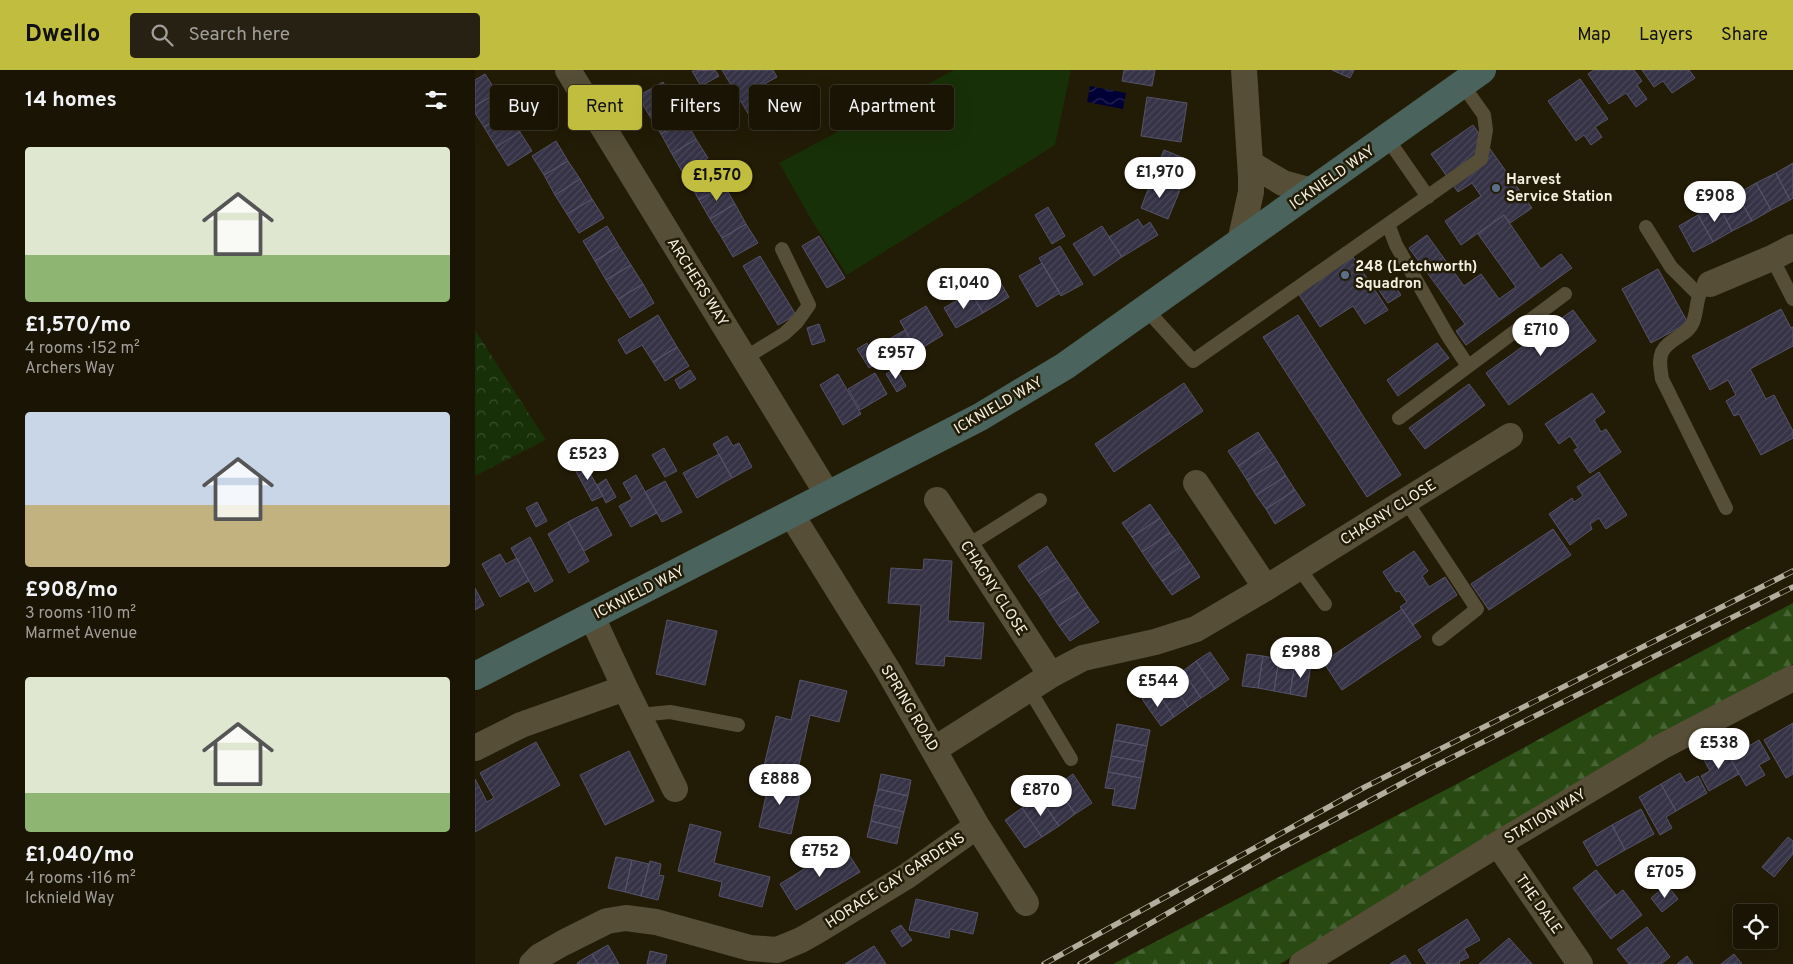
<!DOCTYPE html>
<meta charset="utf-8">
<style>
:root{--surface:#1a1404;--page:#272113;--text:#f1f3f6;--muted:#9f9e9a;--line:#383326;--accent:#c1bd3f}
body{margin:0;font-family:Overpass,sans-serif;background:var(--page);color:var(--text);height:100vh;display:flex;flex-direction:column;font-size:19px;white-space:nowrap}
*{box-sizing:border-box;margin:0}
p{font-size:16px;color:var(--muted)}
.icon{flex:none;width:28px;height:28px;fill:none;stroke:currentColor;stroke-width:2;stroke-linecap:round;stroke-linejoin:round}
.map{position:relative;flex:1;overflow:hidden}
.side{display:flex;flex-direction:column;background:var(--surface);width:475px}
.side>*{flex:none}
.banner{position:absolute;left:15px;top:15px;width:475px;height:45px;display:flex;gap:10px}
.controls{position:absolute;left:1258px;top:834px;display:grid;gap:10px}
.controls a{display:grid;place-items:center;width:45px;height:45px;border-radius:5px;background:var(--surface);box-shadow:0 5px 20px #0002,0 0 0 1px var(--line);font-size:25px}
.price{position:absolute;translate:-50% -42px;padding:0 11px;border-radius:18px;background:#fff;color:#222;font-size:16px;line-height:32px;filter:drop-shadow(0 1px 2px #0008)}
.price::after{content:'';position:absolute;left:50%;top:30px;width:15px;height:11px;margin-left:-8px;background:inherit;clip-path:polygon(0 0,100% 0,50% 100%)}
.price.active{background:var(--accent);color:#111}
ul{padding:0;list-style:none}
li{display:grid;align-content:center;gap:10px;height:265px;padding:0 25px}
li span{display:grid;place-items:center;height:155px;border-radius:5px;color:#555}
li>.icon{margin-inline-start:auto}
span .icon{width:90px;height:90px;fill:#fffc;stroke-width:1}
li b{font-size:21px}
h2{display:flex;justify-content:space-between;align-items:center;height:60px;padding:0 25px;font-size:21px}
.tag{padding:0 18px;border-radius:5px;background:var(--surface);box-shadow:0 5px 20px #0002,0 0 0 1px var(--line);font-size:18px;line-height:45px}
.tag.active{background:var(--accent);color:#111}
header{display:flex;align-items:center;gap:30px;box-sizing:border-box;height:70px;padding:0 25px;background:var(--accent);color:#111}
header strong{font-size:24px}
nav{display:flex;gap:28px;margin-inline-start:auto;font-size:18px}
.search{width:350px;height:45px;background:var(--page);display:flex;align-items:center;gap:12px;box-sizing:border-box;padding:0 18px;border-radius:5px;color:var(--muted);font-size:19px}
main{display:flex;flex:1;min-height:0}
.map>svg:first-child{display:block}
.forest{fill:url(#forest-firs)}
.park{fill:url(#park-crowns)}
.garden{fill:#183008}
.water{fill:url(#water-waves)}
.building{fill:url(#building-hatch);stroke:#57536a}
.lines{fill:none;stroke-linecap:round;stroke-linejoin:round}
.lane{stroke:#564e37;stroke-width:14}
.street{stroke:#564e37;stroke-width:26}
.secondary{stroke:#4a635d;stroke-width:28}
.rail-casing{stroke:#b3ad9e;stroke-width:5.5}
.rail{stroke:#221b06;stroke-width:4;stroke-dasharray:11;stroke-linecap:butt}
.service-dot{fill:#5c6f8a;stroke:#221b06;stroke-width:2}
.labels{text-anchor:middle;stroke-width:5;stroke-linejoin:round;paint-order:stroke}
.street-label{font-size:15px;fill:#f4efe2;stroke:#221b06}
.poi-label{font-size:15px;font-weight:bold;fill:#f4efe2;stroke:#221b06;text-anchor:start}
</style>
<header>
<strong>Dwello</strong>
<div class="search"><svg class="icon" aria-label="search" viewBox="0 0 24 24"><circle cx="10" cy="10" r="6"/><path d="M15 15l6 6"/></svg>Search here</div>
<nav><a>Map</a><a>Layers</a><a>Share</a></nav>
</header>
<main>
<section class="side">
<h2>14 homes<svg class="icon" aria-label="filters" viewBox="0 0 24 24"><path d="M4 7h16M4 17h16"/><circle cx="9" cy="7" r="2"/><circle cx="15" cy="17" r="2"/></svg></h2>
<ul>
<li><span style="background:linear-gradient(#dfe7d0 70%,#8fb573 0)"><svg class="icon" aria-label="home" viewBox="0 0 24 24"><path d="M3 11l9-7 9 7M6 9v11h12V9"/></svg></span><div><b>£1,570/mo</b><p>4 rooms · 152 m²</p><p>Archers Way</p></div></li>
<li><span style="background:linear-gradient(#c9d6e8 60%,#c2b280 0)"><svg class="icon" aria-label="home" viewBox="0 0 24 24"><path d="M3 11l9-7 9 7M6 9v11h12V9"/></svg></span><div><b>£908/mo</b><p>3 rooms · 110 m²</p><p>Marmet Avenue</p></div></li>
<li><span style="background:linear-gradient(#dfe7d0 75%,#8fb573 0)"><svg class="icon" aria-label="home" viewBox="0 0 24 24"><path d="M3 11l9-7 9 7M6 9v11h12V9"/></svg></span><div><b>£1,040/mo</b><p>4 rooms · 116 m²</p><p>Icknield Way</p></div></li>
</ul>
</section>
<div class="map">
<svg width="1318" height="894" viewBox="0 0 1318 894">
<defs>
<pattern id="forest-firs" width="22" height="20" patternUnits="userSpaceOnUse" patternTransform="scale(1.25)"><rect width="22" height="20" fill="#284912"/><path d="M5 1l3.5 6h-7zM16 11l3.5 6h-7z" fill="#486434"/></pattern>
<pattern id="park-crowns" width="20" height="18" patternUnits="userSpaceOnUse" patternTransform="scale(1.25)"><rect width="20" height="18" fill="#183008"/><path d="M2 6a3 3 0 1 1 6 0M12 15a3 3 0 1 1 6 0" fill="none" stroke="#3a4e2c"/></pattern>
<pattern id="water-waves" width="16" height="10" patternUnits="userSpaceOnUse" patternTransform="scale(1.25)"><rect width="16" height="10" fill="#000036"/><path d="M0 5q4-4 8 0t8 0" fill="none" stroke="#262653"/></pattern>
<pattern id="building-hatch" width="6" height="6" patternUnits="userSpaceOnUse" patternTransform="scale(1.25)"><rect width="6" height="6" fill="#363347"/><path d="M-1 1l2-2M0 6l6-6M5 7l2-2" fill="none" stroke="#4a4758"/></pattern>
</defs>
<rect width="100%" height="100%" fill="#221b06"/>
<path class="forest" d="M1318 533V594L1230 641 1020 764 805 894H638L997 706 1178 607Z"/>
<path class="park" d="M0 260 71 370 0 406Z"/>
<path class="garden" d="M479 0H596L580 75 372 205 337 151 304 93Z"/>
<path class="water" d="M615 16 651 23 648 39 612 32Z"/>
<path class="building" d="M240 0 244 6 226 16 217 1Z
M247 0H298L302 7 282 18 292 35 274 45Z
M649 0H680L677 16 647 11Z
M857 0H879L875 8Z
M1119 0H1159L1167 11 1162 15 1172 29 1161 37 1151 23 1134 34 1113 4Z
M1167 0H1214L1220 8 1197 23 1188 11 1179 17Z
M10 4 22 23 0 36V10Z
M1105 9 1133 49 1120 57 1127 67 1116 75 1109 65 1101 71 1073 31Z
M188 12 199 31 174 45 163 26Z
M22 23 34 42 9 57 0 43V36Z
M672 27 712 33 706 72 666 66Z
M199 31 210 50 186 64 174 45Z
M34 42 45 62 21 77 9 57Z
M210 50 221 69 197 84 186 64Z
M998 55 1057 138 1035 153 1029 145 986 175 970 151 1006 126 997 113 983 122 956 84Z
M45 62 57 81 33 96 21 77Z
M221 69 233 88 208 103 197 84Z
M81 71 93 91 69 105 57 86Z
M689 80 716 91 705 120 677 109Z
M93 91 105 109 80 125 69 105Z
M1318 93V128L1315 130 1301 103Z
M237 96 249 115 224 130 213 110Z
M1301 103 1315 130 1296 140 1281 113Z
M105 109 117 129 92 144 80 125Z
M677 109 705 120 693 149 666 138Z
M1281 113 1296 140 1277 151 1262 124Z
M249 115 260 134 235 149 224 130Z
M1262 124 1277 151 1257 161 1243 134Z
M117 129 129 148 104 163 92 144Z
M260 134 271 154 247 168 235 149Z
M1243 134 1257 161 1238 172 1223 145Z
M573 137 590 166 577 174 560 145Z
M1029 145 1066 199 1086 184 1097 198 991 275 981 261 990 254 934 178 952 165 989 216 1006 204 1024 229 1041 217 1003 164Z
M1223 145 1238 172 1218 182 1204 156Z
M663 149 668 157 675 152 683 165 647 187 634 167Z
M271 154 283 173 258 187 247 168Z
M132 156 144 176 120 191 108 171Z
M627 156 647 187 619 206 598 174Z
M344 166 370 208 352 218 327 176Z
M144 176 156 195 131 210 120 191Z
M585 176 608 214 586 226 564 188Z
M285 186 321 245 303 255 268 196Z
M878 187 913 240 890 254 878 236 845 257 823 223Z
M567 193 585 223 562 237 544 206Z
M156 195 168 214 143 229 131 210Z
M1183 199 1213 253 1176 273 1147 219Z
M522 207 534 227 508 243 496 222Z
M916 211 926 225 913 233 903 219Z
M168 214 179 233 155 248 143 229Z
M496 222 508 243 481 258 469 238Z
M451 236 468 265 442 281 425 251Z
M1306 239 1316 258 1318 257V276L1275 299 1291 329 1299 325 1318 361V368L1286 385 1264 344 1259 346 1251 331 1261 325 1253 310 1235 320 1217 286Z
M1098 240 1121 271 1034 335 1011 303Z
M183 245 202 277 178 292 167 275 151 284 143 270Z
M823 245 926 405 892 427 788 267Z
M344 254 350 271 337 275 332 258Z
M430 260 442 281 414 297 402 276Z
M392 273 403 293 394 298 382 279Z
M962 273 974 288 923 326 912 310Z
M202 277 214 296 190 311 178 292Z
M421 298 431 316 422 322 411 304Z
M215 300 221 309 205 319 200 310Z
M400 303 412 324 385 340 373 319Z
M363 304 386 344 368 355 345 315Z
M709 313 728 341 639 402 620 374Z
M994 314 1010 335 950 379 934 358Z
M1117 323 1130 342 1119 350 1126 362 1131 359 1146 382 1115 403 1099 380 1103 378 1095 366 1084 374 1070 354Z
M783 362 792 376 763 396 753 381Z
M252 366 258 376 264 373 277 397 257 408 238 374Z
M792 376 802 391 772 410 763 396Z
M189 378 202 401 190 407 177 385Z
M244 384 257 408 222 428 208 403Z
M108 391 128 426 117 431 98 396Z
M802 391 811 406 781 425 772 410Z
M1124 402 1152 445 1131 459 1124 448 1115 454 1117 459 1095 475 1074 444 1097 428 1099 432 1108 426 1102 417Z
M161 405 182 443 156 457 144 436 157 429 148 413Z
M811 406 820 420 791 439 781 425Z
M131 409 141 427 131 433 122 415Z
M190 411 207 442 187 452 170 422Z
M820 420 830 435 800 454 791 439Z
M62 432 72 451 61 457 51 438Z
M675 434 685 448 657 467 647 453Z
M122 437 137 465 109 481 93 452Z
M685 448 695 463 667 482 657 467Z
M93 452 114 491 94 503 73 464Z
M1078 459 1096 485 1014 540 996 514Z
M695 463 705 477 677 497 667 482Z
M55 467 78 511 60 522 36 478Z
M572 476 582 491 553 511 543 496Z
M705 477 715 492 687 511 677 497Z
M939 481 953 501 947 506 954 517 970 507 982 525 938 555 925 537 932 532 924 521 921 522 908 502Z
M25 484 31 494 42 488 54 511 25 527 7 494Z
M449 489 477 491 473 551 509 553 506 589 470 586 469 596 441 594 446 535 413 533 416 498 448 500Z
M582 491 593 507 564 526 553 511Z
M715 492 725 507 697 525 687 511Z
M593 507 603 522 574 541 564 526Z
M0 518 9 535 0 540Z
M603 522 613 537 584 556 574 541Z
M613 537 624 552 595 571 584 556Z
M927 539 946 567 867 620 848 592Z
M192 550 242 561 230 615 181 604Z
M735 582 754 609 740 619 721 591Z
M772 584 788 586 783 618 767 616Z
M788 586 804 589 799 621 783 618Z
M804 589 820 592 815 624 799 621Z
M721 591 740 619 726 628 708 601Z
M820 592 836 594 831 627 815 624Z
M708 601 726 628 713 637 694 610Z
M325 610 372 621 364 652 335 645 322 704 289 696 301 646 316 650Z
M694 610 713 637 699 647 680 619Z
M680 619 699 647 686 656 667 629Z
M1318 653V704L1311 708 1289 670Z
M642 654 675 660 672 676 639 670Z
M1269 668 1274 676 1284 670 1295 689 1284 695 1290 705 1271 716 1250 679Z
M639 670 672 676 669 692 636 686Z
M61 672 85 715 0 762V709L12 732 19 728 5 703Z
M1250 679 1264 704 1234 721 1226 706 1235 701 1229 690Z
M154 681 179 731 130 755 105 705Z
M636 686 669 692 666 708 633 702Z
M633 702 666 708 660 739 637 735 640 719 630 718Z
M1205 703 1211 713 1223 706 1232 723 1201 741 1186 714Z
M406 704 436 710 433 726 403 719Z
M598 704 617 733 600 744 581 716Z
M295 708 327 716 316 764 284 757Z
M1186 714 1201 741 1191 747 1197 758 1185 765 1164 727Z
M581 716 600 744 584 756 564 727Z
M403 719 433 726 429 742 399 735Z
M564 727 584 756 567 767 547 738Z
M399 735 429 742 425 758 396 751Z
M547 738 567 767 550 778 530 750Z
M1166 739 1179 764 1150 780 1137 755Z
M396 751 425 758 422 774 392 767Z
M215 754 246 762 239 793 295 807 287 837 244 826 247 812 203 801Z
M1137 755 1150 780 1122 796 1108 772Z
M1313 767 1318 771V784L1299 807 1287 797Z
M368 775 385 802 321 840 305 814Z
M141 787 157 790 150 822 133 818Z
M157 790 174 794 166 826 150 822Z
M175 791 186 794 184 805 189 806 183 830 166 826Z
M1121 800 1141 825 1117 844 1098 818Z
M1192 815 1203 829 1187 842 1176 828Z
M1148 820 1167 845 1136 869 1117 844Z
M441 829 503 843 498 864 475 859 474 868 434 860Z
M992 849 1005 870 989 879 994 887 984 892 985 894H952L943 880Z
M426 855 437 870 427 877 416 861Z
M1172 857 1195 887 1186 894H1154L1142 879Z
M1034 868 1057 894H1004Z
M133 875 144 894H123L117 884Z
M399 876 411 894H370Z
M175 881 192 885 190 894H172Z
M117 884 123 894H103L102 893Z
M1259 884 1267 894H1246Z
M930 885 936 894H915Z
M1212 886 1218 894H1202Z"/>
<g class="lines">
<path class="lane" d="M912 68 953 127
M913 154 921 175 973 266 993 296
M1171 157 1196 197 1223 224
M1297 188 1318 229
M1235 214C1219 222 1224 237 1218 252 1213 266 1194 268 1187 282 1183 291 1186 300 1187 309L1251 438
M671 239 718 291 1006 89 1011 60 1009 45 987 14
M270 288 309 264 322 252 334 235 307 179
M924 348 1090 224
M931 431 1002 539 964 569
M492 476 565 430
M824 498 850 534
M554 619 596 689
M164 645 195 642 263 655"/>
<path class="street" d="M93 0 353 425
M776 94 808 113 837 121
M765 172 776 122V107L769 0
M1235 214 1297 188 1318 177
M721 413 791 518
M462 430 576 605
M316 444 414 602 502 756 551 833
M117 547 150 618 200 719
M0 678 46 655 150 618
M460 679 576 605 608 588 680 572 721 559 791 518 1035 366
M1023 774 1105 894
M57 894 65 886 88 873 132 851 151 848 181 852 275 878 302 880 326 870 342 861 432 806 502 756
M827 894 1023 774 1186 677 1318 608"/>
<path class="secondary" d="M0 606 505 347 590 296 1007 0"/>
<defs>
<path id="rail" d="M569 894 890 717 1318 501
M605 894 799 782 950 701 1318 517"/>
</defs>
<use href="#rail" class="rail-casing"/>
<use href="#rail" class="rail"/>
</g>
<g class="service-dot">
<circle cx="1021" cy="118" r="5"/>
<circle cx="870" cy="205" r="5"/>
</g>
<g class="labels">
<g class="street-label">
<text transform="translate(857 107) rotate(-35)" y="5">ICKNIELD WAY</text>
<text transform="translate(223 212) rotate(58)" y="5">ARCHERS WAY</text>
<text transform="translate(523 335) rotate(-30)" y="5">ICKNIELD WAY</text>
<text transform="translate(913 442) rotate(-32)" y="5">CHAGNY CLOSE</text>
<text transform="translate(519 518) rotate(57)" y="5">CHAGNY CLOSE</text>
<text transform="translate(164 522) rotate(-27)" y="5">ICKNIELD WAY</text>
<text transform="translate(435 638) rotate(59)" y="5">SPRING ROAD</text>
<text transform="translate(1070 746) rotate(-31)" y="5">STATION WAY</text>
<text transform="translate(420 810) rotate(-33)" y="5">HORACE GAY GARDENS</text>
<text transform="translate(1064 834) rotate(55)" y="5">THE DALE</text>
</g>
<g class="poi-label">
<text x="1031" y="114">Harvest<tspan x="1031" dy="17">Service Station</tspan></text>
<text x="880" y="201">248 (Letchworth)<tspan x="880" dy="17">Squadron</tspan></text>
</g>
</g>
</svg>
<div class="controls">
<a><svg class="icon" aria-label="locate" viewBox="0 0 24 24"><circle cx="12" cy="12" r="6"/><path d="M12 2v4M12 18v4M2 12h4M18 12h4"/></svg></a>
</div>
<b class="price" style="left:685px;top:129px">£1,970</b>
<b class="price active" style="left:242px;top:132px">£1,570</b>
<b class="price" style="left:1240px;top:153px">£908</b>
<b class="price" style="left:489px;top:240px">£1,040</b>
<b class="price" style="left:1066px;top:287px">£710</b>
<b class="price" style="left:421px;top:310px">£957</b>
<b class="price" style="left:113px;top:411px">£523</b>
<b class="price" style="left:826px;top:609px">£988</b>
<b class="price" style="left:683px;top:638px">£544</b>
<b class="price" style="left:1244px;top:700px">£538</b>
<b class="price" style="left:305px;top:736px">£888</b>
<b class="price" style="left:566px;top:747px">£870</b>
<b class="price" style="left:345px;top:808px">£752</b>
<b class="price" style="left:1190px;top:829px">£705</b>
<div class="banner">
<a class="tag">Buy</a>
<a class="tag active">Rent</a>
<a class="tag">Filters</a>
<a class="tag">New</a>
<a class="tag">Apartment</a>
</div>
</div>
</main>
